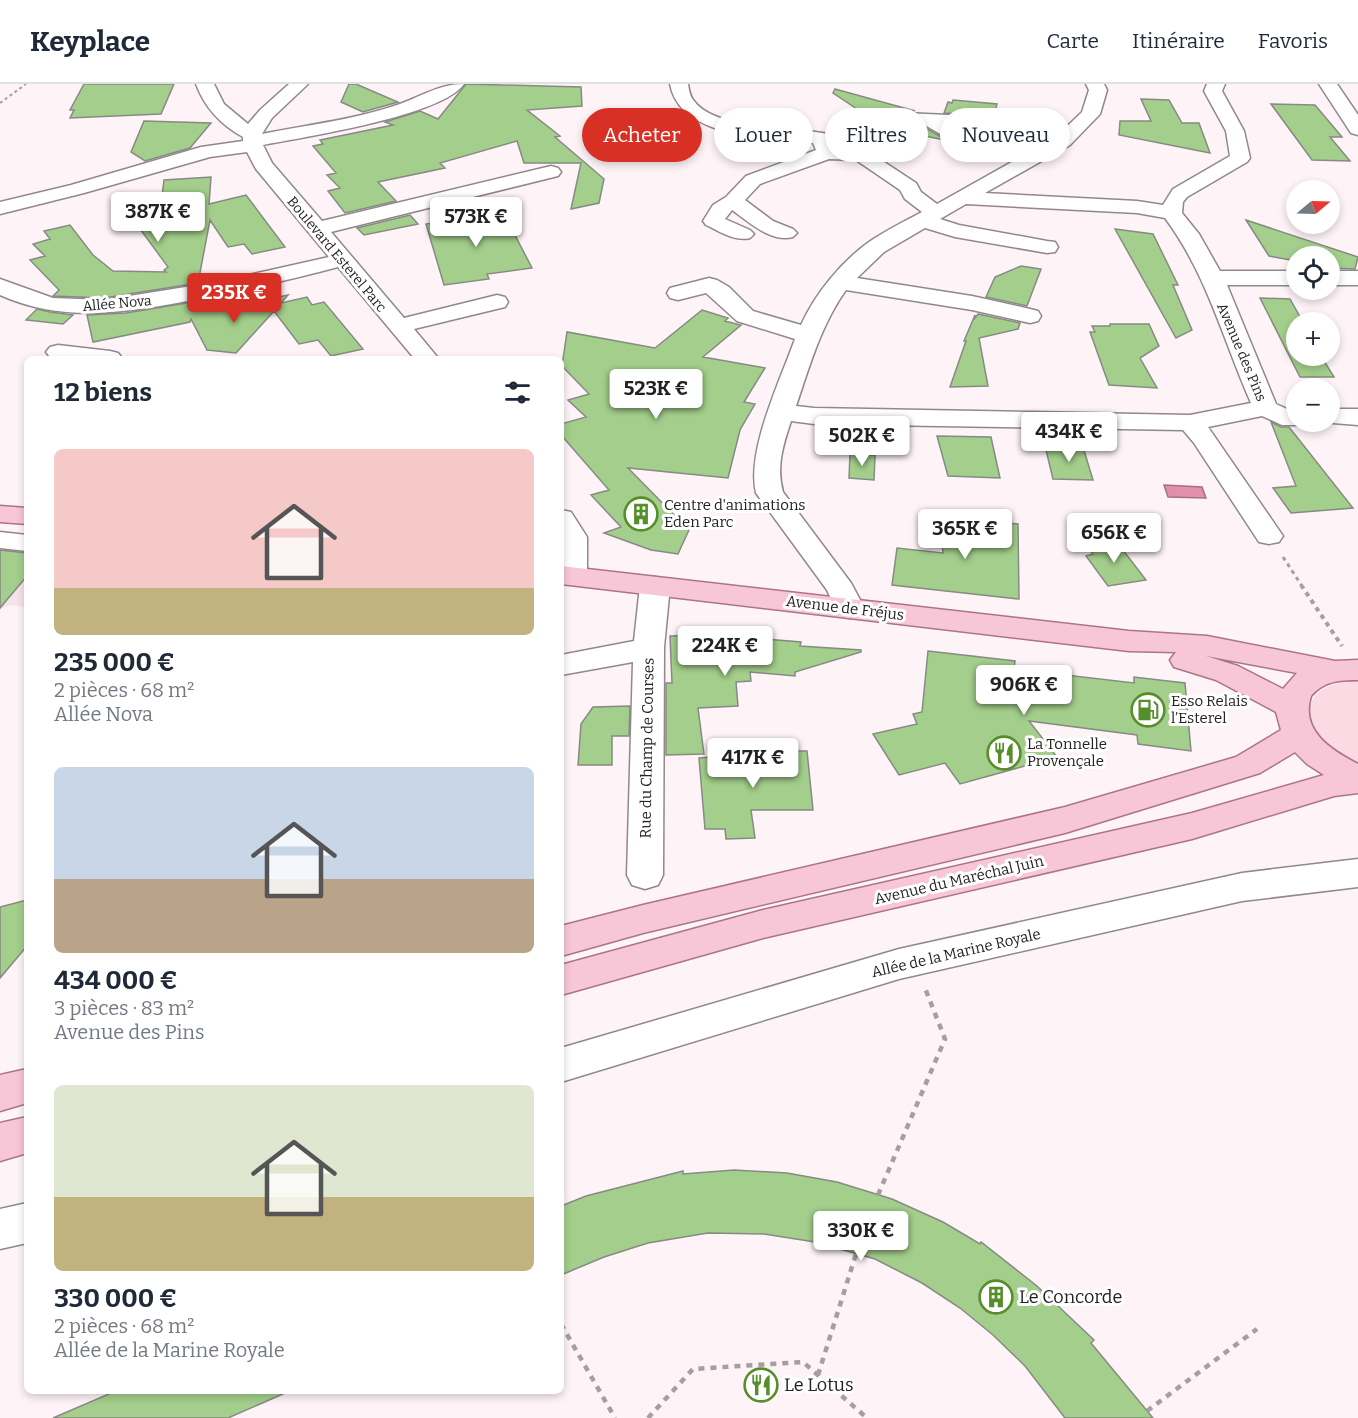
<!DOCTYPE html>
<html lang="fr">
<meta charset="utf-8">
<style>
:root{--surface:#fff;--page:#f6f6f7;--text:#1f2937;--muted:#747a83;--line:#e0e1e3;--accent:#d93025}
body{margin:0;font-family:Bitter,serif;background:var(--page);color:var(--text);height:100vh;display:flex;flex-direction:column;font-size:22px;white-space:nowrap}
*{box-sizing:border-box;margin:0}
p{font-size:20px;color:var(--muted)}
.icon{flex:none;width:33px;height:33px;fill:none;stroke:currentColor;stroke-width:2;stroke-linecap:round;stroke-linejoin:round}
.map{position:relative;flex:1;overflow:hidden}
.side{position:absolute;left:24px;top:272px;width:540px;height:1038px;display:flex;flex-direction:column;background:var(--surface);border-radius:9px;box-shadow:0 3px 9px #0003}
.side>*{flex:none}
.banner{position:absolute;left:582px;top:24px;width:570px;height:54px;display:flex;gap:12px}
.needle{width:39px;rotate:71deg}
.fabs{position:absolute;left:1286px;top:96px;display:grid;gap:12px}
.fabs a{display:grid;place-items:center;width:54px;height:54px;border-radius:50%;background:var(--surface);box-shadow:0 3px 9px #0003;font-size:30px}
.price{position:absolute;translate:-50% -51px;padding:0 14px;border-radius:6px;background:#fff;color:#222;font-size:20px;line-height:39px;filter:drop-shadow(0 2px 3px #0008)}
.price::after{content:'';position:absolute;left:50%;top:36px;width:18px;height:14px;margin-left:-9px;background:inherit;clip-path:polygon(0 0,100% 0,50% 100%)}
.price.active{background:var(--accent);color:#fff}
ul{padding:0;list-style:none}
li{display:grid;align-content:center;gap:12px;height:318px;padding:0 30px}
li span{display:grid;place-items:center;height:186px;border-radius:9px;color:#555}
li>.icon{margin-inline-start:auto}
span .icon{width:108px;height:108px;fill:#fffc;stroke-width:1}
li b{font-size:26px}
h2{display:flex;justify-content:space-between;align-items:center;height:72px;padding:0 30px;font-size:26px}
.tag{padding:0 21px;border-radius:27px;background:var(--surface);box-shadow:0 3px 9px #0003;font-size:21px;line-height:54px}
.tag.active{background:var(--accent);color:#fff}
header{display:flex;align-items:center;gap:36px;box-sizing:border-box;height:84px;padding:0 30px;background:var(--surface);border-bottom:2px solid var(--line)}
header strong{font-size:28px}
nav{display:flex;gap:33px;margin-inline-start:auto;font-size:21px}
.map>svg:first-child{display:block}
.built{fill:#f7e4e9}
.green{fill:#fcdae4}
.water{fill:#e090ab;stroke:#a86f82;stroke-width:1.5}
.building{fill:#a3ce8b;stroke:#868b83;stroke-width:1.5}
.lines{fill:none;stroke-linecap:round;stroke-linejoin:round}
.minor-casing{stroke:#91888b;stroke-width:3}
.major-casing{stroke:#ab7587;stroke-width:3}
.path-far3{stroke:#a69ea0;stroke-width:2;stroke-dasharray:3 3;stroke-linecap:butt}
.path-far2{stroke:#a69ea0;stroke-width:3;stroke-dasharray:4 4;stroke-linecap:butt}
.path-far1{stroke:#a69ea0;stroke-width:4;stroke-dasharray:4.5 4.5;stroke-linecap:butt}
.path{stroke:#a69ea0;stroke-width:4.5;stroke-dasharray:6 6;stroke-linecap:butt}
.minor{fill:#fff;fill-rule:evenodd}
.major{fill:#f8c7d7;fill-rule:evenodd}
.labels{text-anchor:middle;stroke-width:6;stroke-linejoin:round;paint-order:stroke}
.far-street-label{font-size:14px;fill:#252223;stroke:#fff}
.poi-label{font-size:15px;fill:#252223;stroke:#fff;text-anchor:start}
.street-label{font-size:15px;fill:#252223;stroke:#fff}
.near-poi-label{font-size:18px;fill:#252223;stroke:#fff;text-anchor:start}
</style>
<header>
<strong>Keyplace</strong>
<nav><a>Carte</a><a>Itinéraire</a><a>Favoris</a></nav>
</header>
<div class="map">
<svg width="1358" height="1334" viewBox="0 0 1358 1334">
<rect width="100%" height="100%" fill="#fef3f6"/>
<path class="built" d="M0 461 27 465V523L11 521 0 525Z"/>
<path class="green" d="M1345 597H1358V681C1332 670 1286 631 1323 605 1328 601 1338 600 1345 597Z"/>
<path class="water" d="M1164 401 1202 403 1206 414 1168 413Z"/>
<path class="building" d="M84 0H174L161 30 70 34 74 26H70Z
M349 0H356L398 18 363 28 341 18Z
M466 0 581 3 582 22 527 26 560 52 555 53 604 95 599 119 571 125 581 79H524L517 57 440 79 445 84 378 98 396 117 345 129 328 107 340 104 327 91 336 89 313 62 323 60 320 56 393 41 385 38 420 27 438 35Z
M835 5 915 27 884 26 869 33 833 9Z
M1141 15 1169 16 1182 39H1199L1210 69 1119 51 1120 37H1151Z
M953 16 997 20 990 46H973L970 61 884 44 889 41 922 42 943 54 966 51 973 37 971 31 944 29 948 18 952 19Z
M1271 20 1315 21 1342 53H1330L1350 77 1312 76Z
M144 37 211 39 190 64 145 77 131 68Z
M211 93 209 120 246 111 285 163 252 170 244 160 228 163 210 136 198 199 104 214 53 212 59 206 30 176 45 172 33 160 50 155 44 147 70 141 93 171 113 187 166 188 164 186 168 183 124 123 159 136 164 96Z
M502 126 532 184 487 190 489 195 444 201 426 140Z
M410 131 418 140 364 151 357 144Z
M1246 136 1358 173 1355 185 1329 184V172H1296V177L1269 172Z
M1115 145 1153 150 1178 201H1173L1192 246 1176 254Z
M1021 182 1041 185 1027 222 986 213 995 193Z
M288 211 281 219 307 213 312 221 324 218 363 265 331 272 318 256 299 260 274 227 236 269 207 266 191 235 190 238 93 258 87 231 126 229 205 216 213 227Z
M1260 214 1290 215 1303 238H1296V272H1321L1334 293H1300Z
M37 225 50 228 73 231 63 240 26 236Z
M702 226 728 234 725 237 741 241 703 273 765 284 744 318 755 320 740 346 728 394 628 384 689 446 678 470 651 466 604 449 621 443 591 411 609 406 561 351V340L586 333 568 316 589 310 562 282 567 248 655 264Z
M978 230 1020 239 1018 245 979 254 988 302 950 303 966 257H964L975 231V234Z
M1110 240H1149L1159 262 1140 274 1157 304 1109 301 1090 248H1095L1092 242H1110Z
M1271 338 1281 343H1289L1353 424 1291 429 1273 404 1296 402Z
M937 352 991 353 1000 394 948 392Z
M1045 362 1083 363 1093 396 1053 395Z
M850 370 875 371 874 396 849 394Z
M939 432 1018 440 1019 515 892 501 897 464 943 469Z
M1116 457 1146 496 1108 502 1086 472 1093 470 1087 463Z
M0 466 27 469V492L0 524Z
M720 551 801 558 800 562 861 566V568L795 588V592L750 588 751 597 736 598 738 622 698 624 704 670 666 671V599H672L670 552Z
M928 567 1015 577 1014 585 1134 599V593L1185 599 1191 667 1138 660 1137 651 1029 637 1057 673 960 700 945 679 899 691 873 650 917 640 913 630 922 628Z
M630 622 629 652H612V681H578L581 640 593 623Z
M789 667H807L813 726H751L755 754 726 755 725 745H705L699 674Z
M27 816V862L0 894V823Z
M734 1086 787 1089 837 1098 892 1115 943 1138 980 1160 981 1158 1037 1202 1094 1256 1091 1259 1153 1334H1065L1025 1282 993 1251 960 1224 922 1199 875 1175 815 1158 764 1150 708 1149 648 1159 604 1173 561 1191V1122L586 1112 683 1087V1090Z
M118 1306H292L228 1334H53Z"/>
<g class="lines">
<defs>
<path id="minor" d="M196 0H214L224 20 248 40 260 26 289 0H308L272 34 262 50C306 41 352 36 394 22 419 14 438 0 464 0 442 32 304 53 263 61L272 79 322 137 551 82 558 84 561 88 558 92 331 148 404 234 497 211 505 213 508 218 505 223 414 245 438 274H414L338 183C293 195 248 205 203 214 134 227 67 241 0 211V195L53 214 104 216 217 198 329 173 256 85 247 68 210 73 84 109 0 130V118L71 101 201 63 243 57V53C221 41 205 24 196 0Z
M670 0H688C689 6 690 13 694 17 716 47 793 42 827 50L834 64 849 65 844 52 846 48 884 28 969 32 971 36 966 49 944 52 923 40 888 39 863 54 869 68 916 99 921 108 937 120 1056 53 1082 28 1089 6 1086 0H1104L1107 6 1100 30 1070 61 985 109 1137 117 1163 121 1173 105 1230 72 1226 47 1204 7 1207 0H1225L1222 7 1244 47 1250 74 1247 78 1187 113 1183 118 1182 129 1199 150 1220 187H1296V201H1227L1276 320 1287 325H1296V338H1306L1296 341H1282L1262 332 1208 343 1283 452 1279 458 1269 460 1259 458 1194 359 1183 346 814 340 791 337C783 361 776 383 783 408L851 499 865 525 861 532 850 534 839 532 827 506 756 409C746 367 780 297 795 255L737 237 706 209 678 216 670 214 667 209 670 204 709 194 717 196 729 203 753 227 801 241C815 210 841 178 869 158 885 147 905 137 922 128L905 115 900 106 856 76 829 75 760 100 745 116 773 137 793 145 797 149 793 153C771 159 749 138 732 126L725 135 750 146 754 150 750 154C735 158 719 147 706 141L703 137 713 121 726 113 746 92 816 66 813 59C769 54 680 55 670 0ZM966 120 1137 129 1165 134C1207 190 1223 256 1251 319L1190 331 814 324 796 322C810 281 821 241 846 206L972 226 1030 239 1038 237 1041 232 1038 227 1030 225 972 212 857 194 884 168 925 144 955 153 1047 169 1055 168 1058 163 1055 158 1047 157 959 141 940 135Z
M1319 0H1337L1358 31V51L1351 49Z
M1329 187H1358V201H1329Z
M58 261 110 267 118 269 122 274 50 273 46 268 50 263Z
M1329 325H1358V341L1320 338H1329Z
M561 426 571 428 587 453V492L583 498 573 501 561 496Z
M0 448 27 451V467L0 464Z
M655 493 665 496 670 502 664 563 663 791 658 801 645 805 632 801 627 791 633 578 561 591V571L634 557 640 502 645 496Z
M1358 775V803L1242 817 899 895 561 998V964L899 865 1242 789Z
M27 1119V1159L0 1165V1125Z"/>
<path id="major" d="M0 422 27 424V440L0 438Z
M561 482 1129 547 1207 552 1335 577 1358 576V596C1339 596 1324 597 1311 612 1300 647 1331 666 1358 680V709L1334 712 1192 755 763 854 561 911V881L763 826 1192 729 1324 691 1307 680 1295 668 1260 689 1065 749 643 849 561 872V842L643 821 1065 723 1236 673 1281 646 1276 628 1216 596 1174 583 1170 576 1176 568 1129 567 561 500ZM1206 572 1297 589 1283 605 1238 582Z
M27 985V1019L0 1027V991Z
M27 1033V1069L0 1077V1039Z"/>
</defs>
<use href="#minor" class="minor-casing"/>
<use href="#major" class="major-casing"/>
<path class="path-far3" d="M0 19 26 0"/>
<path class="path-far2" d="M1283 473 1302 502"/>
<path class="path-far1" d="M1301 501 1342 562"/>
<path class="path" d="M878 1111 945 955 925 904
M561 1240 615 1334
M818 1291 856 1170
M1147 1327 1257 1245
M648 1334 693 1285 803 1278 867 1334"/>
<use href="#minor" class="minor"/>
<use href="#major" class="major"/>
</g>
<defs>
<symbol id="building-ring" viewBox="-11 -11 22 22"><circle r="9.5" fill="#fff" stroke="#558e2b" stroke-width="1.5"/><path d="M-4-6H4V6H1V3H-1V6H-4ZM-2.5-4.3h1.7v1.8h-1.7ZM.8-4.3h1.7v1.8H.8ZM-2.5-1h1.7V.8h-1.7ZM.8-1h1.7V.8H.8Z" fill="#558e2b"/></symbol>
<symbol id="fuel-ring" viewBox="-11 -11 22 22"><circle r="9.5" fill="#fff" stroke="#558e2b" stroke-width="1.5"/><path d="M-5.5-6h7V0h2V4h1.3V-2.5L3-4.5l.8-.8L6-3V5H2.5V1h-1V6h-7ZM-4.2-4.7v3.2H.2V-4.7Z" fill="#558e2b"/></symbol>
<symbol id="restaurant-ring" viewBox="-11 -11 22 22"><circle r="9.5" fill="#fff" stroke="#558e2b" stroke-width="1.5"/><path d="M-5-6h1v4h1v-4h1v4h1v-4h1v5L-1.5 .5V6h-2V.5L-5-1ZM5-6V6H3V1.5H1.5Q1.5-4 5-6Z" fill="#558e2b"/></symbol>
</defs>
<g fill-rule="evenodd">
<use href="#building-ring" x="622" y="411" width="38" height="38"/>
<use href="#fuel-ring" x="1129" y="607" width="38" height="38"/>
<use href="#restaurant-ring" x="985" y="650" width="38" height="38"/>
<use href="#building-ring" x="977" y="1194" width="38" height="38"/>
<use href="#restaurant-ring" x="742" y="1282" width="38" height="38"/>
</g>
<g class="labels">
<g class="far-street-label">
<text transform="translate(337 170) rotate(50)" y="5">Boulevard Esterel Parc</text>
<text transform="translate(117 219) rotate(-5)" y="5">Allée Nova</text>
<text transform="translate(1242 268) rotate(67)" y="5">Avenue des Pins</text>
</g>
<g class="poi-label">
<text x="664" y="426">Centre d'animations<tspan x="664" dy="17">Eden Parc</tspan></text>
<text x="1171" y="622">Esso Relais<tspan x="1171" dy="17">l’Esterel</tspan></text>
<text x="1027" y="665">La Tonnelle<tspan x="1027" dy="17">Provençale</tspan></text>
</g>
<g class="street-label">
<text transform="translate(845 524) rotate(7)" y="5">Avenue de Fréjus</text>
<text transform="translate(647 664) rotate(-89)" y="5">Rue du Champ de Courses</text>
<text transform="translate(959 796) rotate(-13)" y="5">Avenue du Maréchal Juin</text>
<text transform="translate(956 869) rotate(-13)" y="5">Allée de la Marine Royale</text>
</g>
<g class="near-poi-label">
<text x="1019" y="1219">Le Concorde</text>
<text x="784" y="1307">Le Lotus</text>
</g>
</g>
</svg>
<div class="fabs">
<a><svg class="needle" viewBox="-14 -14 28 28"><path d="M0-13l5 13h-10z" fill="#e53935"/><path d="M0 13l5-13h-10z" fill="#747a83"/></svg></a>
<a><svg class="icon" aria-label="locate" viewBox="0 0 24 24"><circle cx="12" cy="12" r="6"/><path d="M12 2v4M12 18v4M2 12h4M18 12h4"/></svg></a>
<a>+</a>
<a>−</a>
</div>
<b class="price" style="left:158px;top:159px">387K €</b>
<b class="price" style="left:476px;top:164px">573K €</b>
<b class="price active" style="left:234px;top:240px">235K €</b>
<b class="price" style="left:656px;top:336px">523K €</b>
<b class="price" style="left:1069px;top:379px">434K €</b>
<b class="price" style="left:862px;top:383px">502K €</b>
<b class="price" style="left:965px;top:476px">365K €</b>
<b class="price" style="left:1114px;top:480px">656K €</b>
<b class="price" style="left:725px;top:593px">224K €</b>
<b class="price" style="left:1024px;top:632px">906K €</b>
<b class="price" style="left:753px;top:705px">417K €</b>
<b class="price" style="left:861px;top:1178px">330K €</b>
<div class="banner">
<a class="tag active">Acheter</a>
<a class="tag">Louer</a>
<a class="tag">Filtres</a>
<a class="tag">Nouveau</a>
</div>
<section class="side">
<h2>12 biens<svg class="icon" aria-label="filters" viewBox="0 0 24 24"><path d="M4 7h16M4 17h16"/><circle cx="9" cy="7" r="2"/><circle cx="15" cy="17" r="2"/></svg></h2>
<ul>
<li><span style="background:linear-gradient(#f6c9c9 75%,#c2b280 0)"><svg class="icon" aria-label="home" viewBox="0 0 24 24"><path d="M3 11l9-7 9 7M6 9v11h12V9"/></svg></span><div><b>235 000 €</b><p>2 pièces · 68 m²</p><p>Allée Nova</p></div></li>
<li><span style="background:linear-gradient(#c9d6e8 60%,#b9a48a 0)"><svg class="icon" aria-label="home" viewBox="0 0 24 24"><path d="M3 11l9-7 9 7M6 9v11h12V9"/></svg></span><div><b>434 000 €</b><p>3 pièces · 83 m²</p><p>Avenue des Pins</p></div></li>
<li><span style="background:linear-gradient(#dfe7d0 60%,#c2b280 0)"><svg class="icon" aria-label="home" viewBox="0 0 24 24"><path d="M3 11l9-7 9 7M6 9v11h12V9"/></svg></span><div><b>330 000 €</b><p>2 pièces · 68 m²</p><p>Allée de la Marine Royale</p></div></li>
</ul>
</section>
</div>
